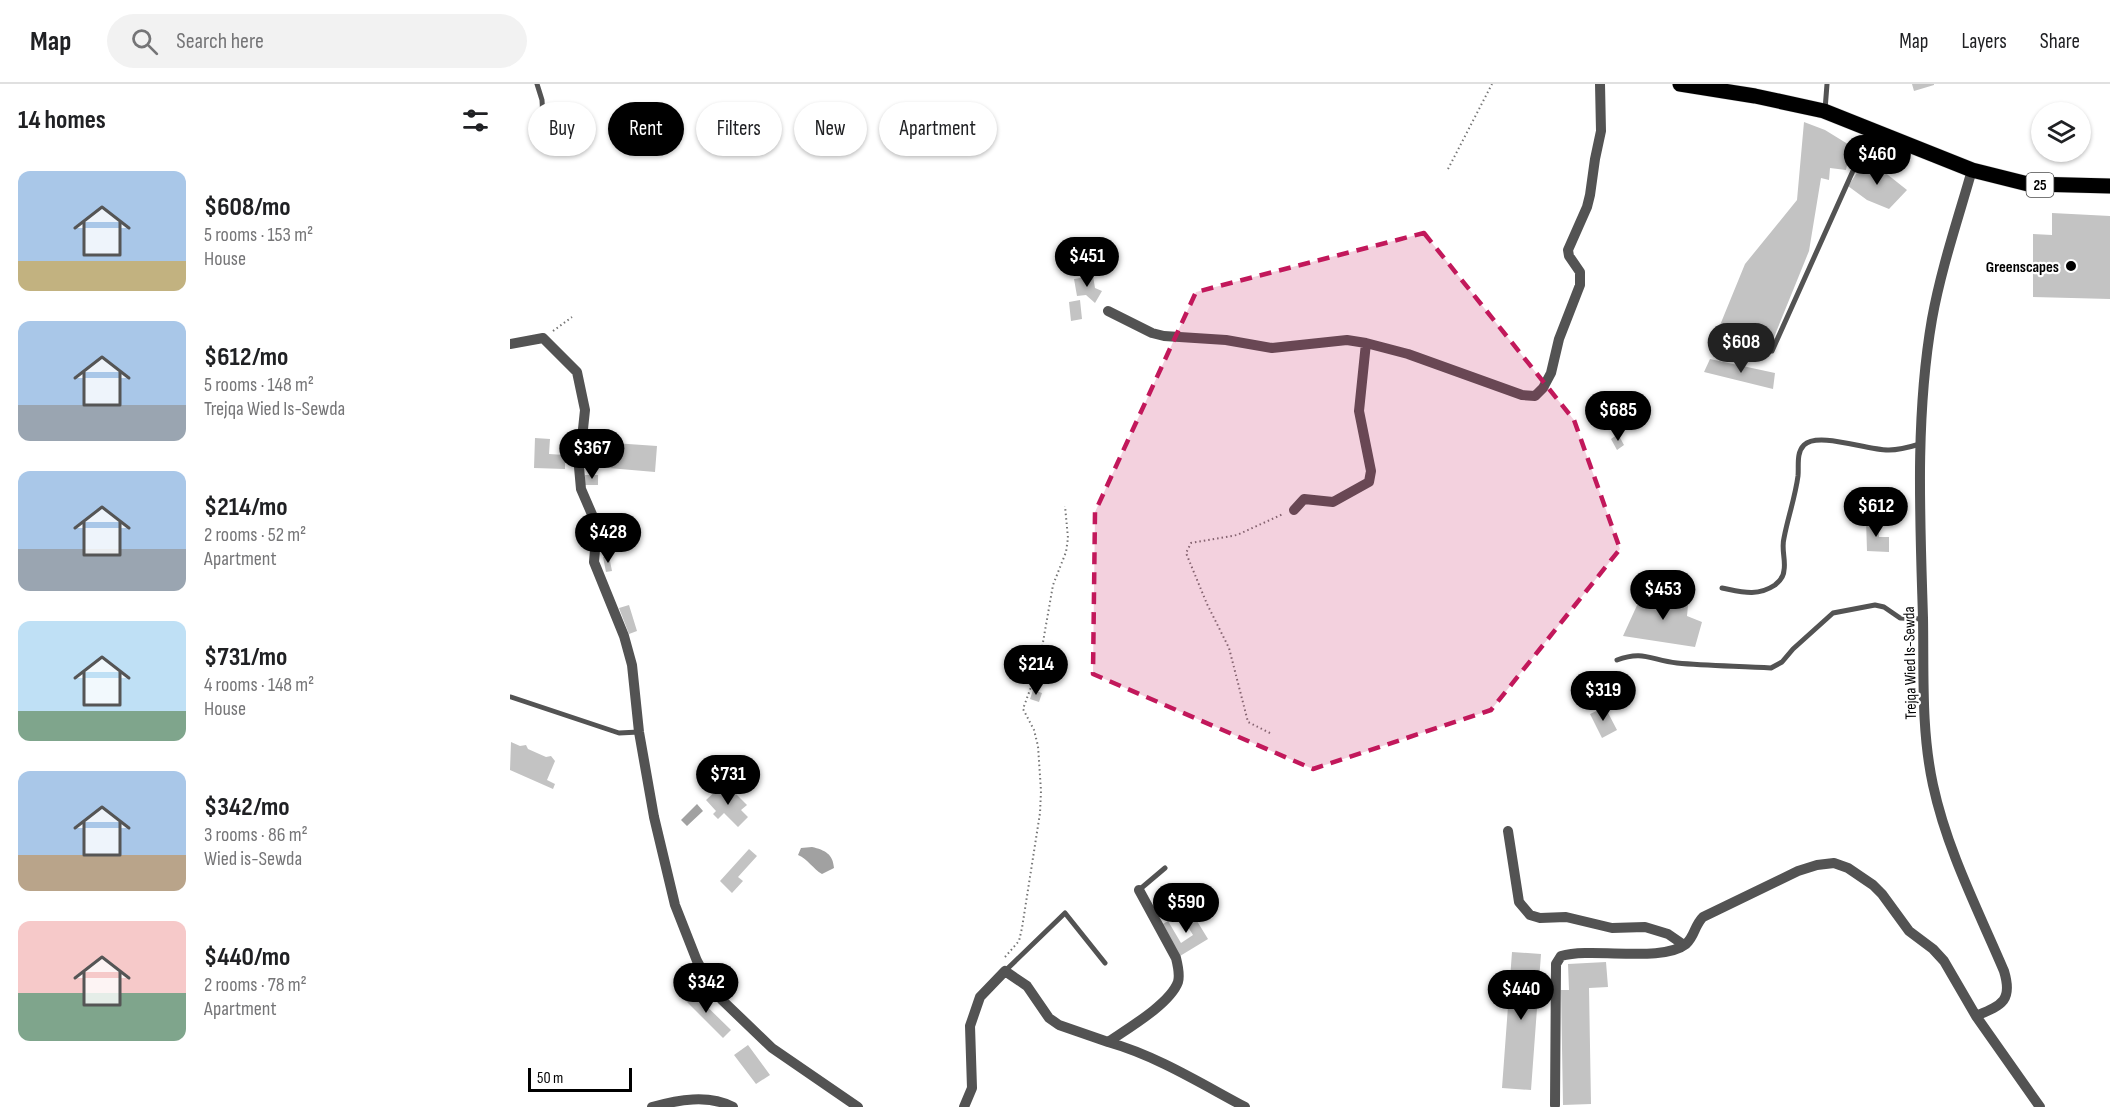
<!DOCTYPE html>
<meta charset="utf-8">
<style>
:root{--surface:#fff;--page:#f2f2f2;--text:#202124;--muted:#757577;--line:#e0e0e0;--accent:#000}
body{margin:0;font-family:"Sofia Sans Condensed",sans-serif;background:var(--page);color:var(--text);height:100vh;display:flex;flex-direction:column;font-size:22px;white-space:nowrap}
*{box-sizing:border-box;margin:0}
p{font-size:20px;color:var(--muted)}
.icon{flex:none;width:33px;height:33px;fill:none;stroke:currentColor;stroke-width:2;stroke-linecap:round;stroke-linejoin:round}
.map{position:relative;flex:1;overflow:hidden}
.side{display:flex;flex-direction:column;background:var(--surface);width:510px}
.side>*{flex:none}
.hud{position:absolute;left:18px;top:18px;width:570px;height:54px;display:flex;gap:12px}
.controls{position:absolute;left:1521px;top:18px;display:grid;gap:12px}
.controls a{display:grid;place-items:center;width:60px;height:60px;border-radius:50%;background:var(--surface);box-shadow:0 2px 4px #0004;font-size:30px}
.scale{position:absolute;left:18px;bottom:15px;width:104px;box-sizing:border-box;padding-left:6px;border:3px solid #000;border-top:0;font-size:16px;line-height:21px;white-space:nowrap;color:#000;-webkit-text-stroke:4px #fff;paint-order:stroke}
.price{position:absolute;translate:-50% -51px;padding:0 14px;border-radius:21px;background:var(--accent);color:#fff;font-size:20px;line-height:39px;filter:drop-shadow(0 2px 3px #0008)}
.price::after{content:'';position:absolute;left:50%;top:36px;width:18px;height:14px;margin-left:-9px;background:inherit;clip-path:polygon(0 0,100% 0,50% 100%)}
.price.current{background:#222;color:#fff}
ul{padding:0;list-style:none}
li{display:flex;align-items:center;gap:18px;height:150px;padding:0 18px}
li span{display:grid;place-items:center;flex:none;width:168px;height:120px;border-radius:12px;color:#555}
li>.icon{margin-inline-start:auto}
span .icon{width:72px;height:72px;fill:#fffc;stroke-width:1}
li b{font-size:26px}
h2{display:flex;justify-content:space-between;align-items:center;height:72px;padding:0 18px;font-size:26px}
.tag{padding:0 21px;border-radius:27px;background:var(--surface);box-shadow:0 2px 4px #0004;font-size:21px;line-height:54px}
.tag.current{background:var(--accent);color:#fff}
header{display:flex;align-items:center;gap:36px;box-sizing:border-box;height:84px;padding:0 30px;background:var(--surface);border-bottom:2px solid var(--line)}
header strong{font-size:28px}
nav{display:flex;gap:33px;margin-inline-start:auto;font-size:21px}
.search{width:420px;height:54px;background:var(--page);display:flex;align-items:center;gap:15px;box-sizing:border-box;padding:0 21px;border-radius:33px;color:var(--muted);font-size:22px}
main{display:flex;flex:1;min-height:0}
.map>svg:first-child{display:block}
.water{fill:#a1a1a1}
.building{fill:#c3c3c3}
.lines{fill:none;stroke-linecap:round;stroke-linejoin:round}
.primary-casing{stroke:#dbdbdb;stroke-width:16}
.path{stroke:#757575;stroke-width:2;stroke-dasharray:1.5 3;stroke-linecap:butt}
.lane{stroke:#535353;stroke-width:5}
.street{stroke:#535353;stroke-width:10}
.primary{stroke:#000;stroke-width:15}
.marked{fill:#c2185b;fill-opacity:0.2;stroke:#c2185b;stroke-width:4.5;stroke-dasharray:12 8;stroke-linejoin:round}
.poi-dot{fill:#000;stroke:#fff;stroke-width:2}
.labels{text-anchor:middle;stroke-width:4.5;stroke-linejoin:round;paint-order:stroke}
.shield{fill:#fff;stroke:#4c4c4c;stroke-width:1.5}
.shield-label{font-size:15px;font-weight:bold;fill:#000}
.poi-label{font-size:16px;font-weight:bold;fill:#000;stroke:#fff;text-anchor:end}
.street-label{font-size:16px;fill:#000;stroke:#fff}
</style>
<header>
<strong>Map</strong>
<div class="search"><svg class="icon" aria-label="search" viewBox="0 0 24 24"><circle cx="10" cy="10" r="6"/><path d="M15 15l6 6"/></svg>Search here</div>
<nav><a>Map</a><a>Layers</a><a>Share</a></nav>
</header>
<main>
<section class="side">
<h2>14 homes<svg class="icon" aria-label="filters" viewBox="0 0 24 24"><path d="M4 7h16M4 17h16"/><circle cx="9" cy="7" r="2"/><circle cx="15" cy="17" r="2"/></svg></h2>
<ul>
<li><span style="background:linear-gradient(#a9c7e8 75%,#c2b280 0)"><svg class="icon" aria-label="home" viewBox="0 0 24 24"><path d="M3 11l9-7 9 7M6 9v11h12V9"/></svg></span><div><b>$608/mo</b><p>5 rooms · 153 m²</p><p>House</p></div></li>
<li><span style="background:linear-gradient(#a9c7e8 70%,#9aa5b1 0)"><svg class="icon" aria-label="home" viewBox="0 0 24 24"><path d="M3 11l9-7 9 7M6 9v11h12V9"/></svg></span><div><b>$612/mo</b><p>5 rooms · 148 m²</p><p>Trejqa Wied Is-Sewda</p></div></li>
<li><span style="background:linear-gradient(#a9c7e8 65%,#9aa5b1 0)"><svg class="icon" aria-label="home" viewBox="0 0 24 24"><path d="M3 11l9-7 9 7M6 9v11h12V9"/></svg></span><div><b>$214/mo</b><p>2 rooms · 52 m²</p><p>Apartment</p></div></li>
<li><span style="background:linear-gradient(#bfe0f5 75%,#7fa58c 0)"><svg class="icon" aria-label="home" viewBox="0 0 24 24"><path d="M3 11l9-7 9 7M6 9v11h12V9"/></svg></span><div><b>$731/mo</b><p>4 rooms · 148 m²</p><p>House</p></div></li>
<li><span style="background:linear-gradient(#a9c7e8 70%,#b9a48a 0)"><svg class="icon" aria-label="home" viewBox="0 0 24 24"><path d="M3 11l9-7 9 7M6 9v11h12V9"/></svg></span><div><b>$342/mo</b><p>3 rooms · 86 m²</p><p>Wied is-Sewda</p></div></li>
<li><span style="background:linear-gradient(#f6c9c9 60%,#7fa58c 0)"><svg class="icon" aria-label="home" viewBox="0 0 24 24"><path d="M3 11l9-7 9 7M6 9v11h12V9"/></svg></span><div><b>$440/mo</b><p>2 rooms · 78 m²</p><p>Apartment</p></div></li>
</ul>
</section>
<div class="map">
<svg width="1600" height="1023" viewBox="0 0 1600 1023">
<rect width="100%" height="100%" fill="#fff"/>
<path class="water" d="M187 720 193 727 177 742 171 736Z
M302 763C315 766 323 770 324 784L312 790C303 785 298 775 288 771L291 764Z"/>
<path class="building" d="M1402 0H1424V1L1404 7Z
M1294 38 1315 46 1341 62 1336 86 1320 84 1319 96 1311 94 1299 167 1258 268 1208 246 1235 180 1287 116Z
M1363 79 1397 106 1379 125 1357 116 1338 102 1353 80Z
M1542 129 1600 132V215L1523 213V150L1542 151Z
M583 192 585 204 592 207 585 219 576 211 567 212 564 195Z
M570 216 572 235 561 237 559 218Z
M1200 275 1265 289 1263 305 1194 288Z
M1108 350 1114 361 1107 366 1101 355Z
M25 354 40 355 39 370 55 371V385L24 384Z
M89 358 147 362 145 388 87 383Z
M75 391H88V401H75Z
M1356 435H1368L1369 453H1379V468L1357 467Z
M110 438 122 458H92V444Z
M99 472 102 487 96 488 93 473Z
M1134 506 1178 521 1177 532 1192 538 1185 563 1113 552Z
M119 521 127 547 119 550 109 524Z
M523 606 532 609 529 618 520 615Z
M1095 623 1107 646 1092 654 1080 630Z
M1 658 10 662 16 661 18 665 36 673 41 672 45 677 37 696 45 700 43 705 0 686Z
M210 703 214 708 219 703 237 721 231 726 238 733 228 743 214 729 208 735 203 730 206 727 196 716Z
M239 765 247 772 228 793 233 797 222 809 210 797Z
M679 824 698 855 670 872 651 841 658 837 671 859 683 851 670 830Z
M1002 868 1031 870 1021 1006 992 1004Z
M1096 878 1098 903 1079 904 1081 1020 1053 1021 1051 906H1059L1058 880Z
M179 905 221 946 213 954 172 913Z
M238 961 260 991 246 1000 224 971Z"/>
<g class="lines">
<defs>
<path id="primary" d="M1170 0 1245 12 1314 27 1462 86 1518 100 1600 102"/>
</defs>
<use href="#primary" class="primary-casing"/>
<path class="path" d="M938 85 982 0
M43 247 62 233
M760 649 738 638 719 564 697 520 676 469 681 459 727 451 773 430
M495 873 509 857 512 844 530 729 531 707 528 662 524 646 513 625 529 581 543 501 556 468 558 454 555 422"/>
<path class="lane" d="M27 0 32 16 33 34
M1315 26 1317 0
M1262 267 1360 49
M1212 504C1232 508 1247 513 1265 501 1270 497 1274 493 1274 486 1276 476 1271 465 1274 454 1278 433 1285 414 1288 392 1289 382 1286 369 1294 361 1308 347 1359 367 1379 366 1389 366 1400 363 1410 360
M1107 576C1133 566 1141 576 1167 579 1198 582 1230 582 1261 584L1272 578 1283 565 1323 529 1365 521 1374 523 1390 534 1413 535
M1 613 109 649 129 648
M629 806 655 784
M495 887 555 829 595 879"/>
<path class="street" d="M1462 86C1448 135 1431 185 1422 235 1405 333 1410 435 1413 534 1414 589 1411 646 1423 701 1437 766 1468 826 1494 887 1503 917 1492 921 1466 932L1530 1023
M598 227 642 249 654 252 716 256 762 264 837 256 856 259
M0 260 33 254 67 288 75 326 69 383 71 405 87 442 84 478 114 552 122 581 129 648 144 733 165 821 187 877 198 897 212 916 262 964 348 1023
M784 426 794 415 823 418 859 398 861 387 849 327 856 259 898 270 1012 311 1025 312 1033 304 1041 289 1049 255 1070 201V188L1059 172 1058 166 1077 123 1080 111 1085 75 1091 47 1090 0
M998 747 1009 818 1020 831 1030 834 1056 833 1102 844 1135 843 1158 850 1174 861
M598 958C647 972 690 999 735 1023
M1045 1021 1046 880 1051 872C1083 863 1152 879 1176 860 1185 852 1184 842 1193 833L1288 787 1307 781 1324 779 1338 784 1363 801 1372 810 1399 847 1423 865 1434 877 1466 932
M142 1023C168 1016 198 1010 223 1023
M454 1023 462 1004 460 942 470 913 495 887 517 902 539 934 549 941 598 958C617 945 660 920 668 898 670 891 668 882 666 874L629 806"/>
<use href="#primary" class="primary"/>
</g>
<path class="marked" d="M914 149 1064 336 1110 465 981 626 803 685 583 590 585 428 686 208Z"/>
<circle class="poi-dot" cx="1561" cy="182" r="6"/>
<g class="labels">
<rect class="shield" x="1516.5" y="89" width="27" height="24" rx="4.5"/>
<g class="shield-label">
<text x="1530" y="106">25</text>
</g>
<g class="poi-label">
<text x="1549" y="188">Greenscapes</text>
</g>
<g class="street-label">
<text transform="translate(1399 579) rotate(-91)" y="6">Trejqa Wied Is-Sewda</text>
</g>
</g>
</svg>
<div class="controls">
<a><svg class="icon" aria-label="layers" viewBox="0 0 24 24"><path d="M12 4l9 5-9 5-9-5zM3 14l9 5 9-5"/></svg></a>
</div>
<div class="scale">50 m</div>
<b class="price" style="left:1367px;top:102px">$460</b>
<b class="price" style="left:577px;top:204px">$451</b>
<b class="price current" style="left:1231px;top:290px">$608</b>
<b class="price" style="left:1108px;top:358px">$685</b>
<b class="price" style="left:82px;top:396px">$367</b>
<b class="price" style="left:1366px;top:454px">$612</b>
<b class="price" style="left:98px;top:480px">$428</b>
<b class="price" style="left:1153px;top:537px">$453</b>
<b class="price" style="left:526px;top:612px">$214</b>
<b class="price" style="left:1093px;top:638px">$319</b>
<b class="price" style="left:218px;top:722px">$731</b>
<b class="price" style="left:676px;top:850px">$590</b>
<b class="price" style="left:196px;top:930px">$342</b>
<b class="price" style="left:1011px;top:937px">$440</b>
<div class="hud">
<a class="tag">Buy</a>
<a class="tag current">Rent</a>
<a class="tag">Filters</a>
<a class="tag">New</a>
<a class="tag">Apartment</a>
</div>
</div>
</main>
